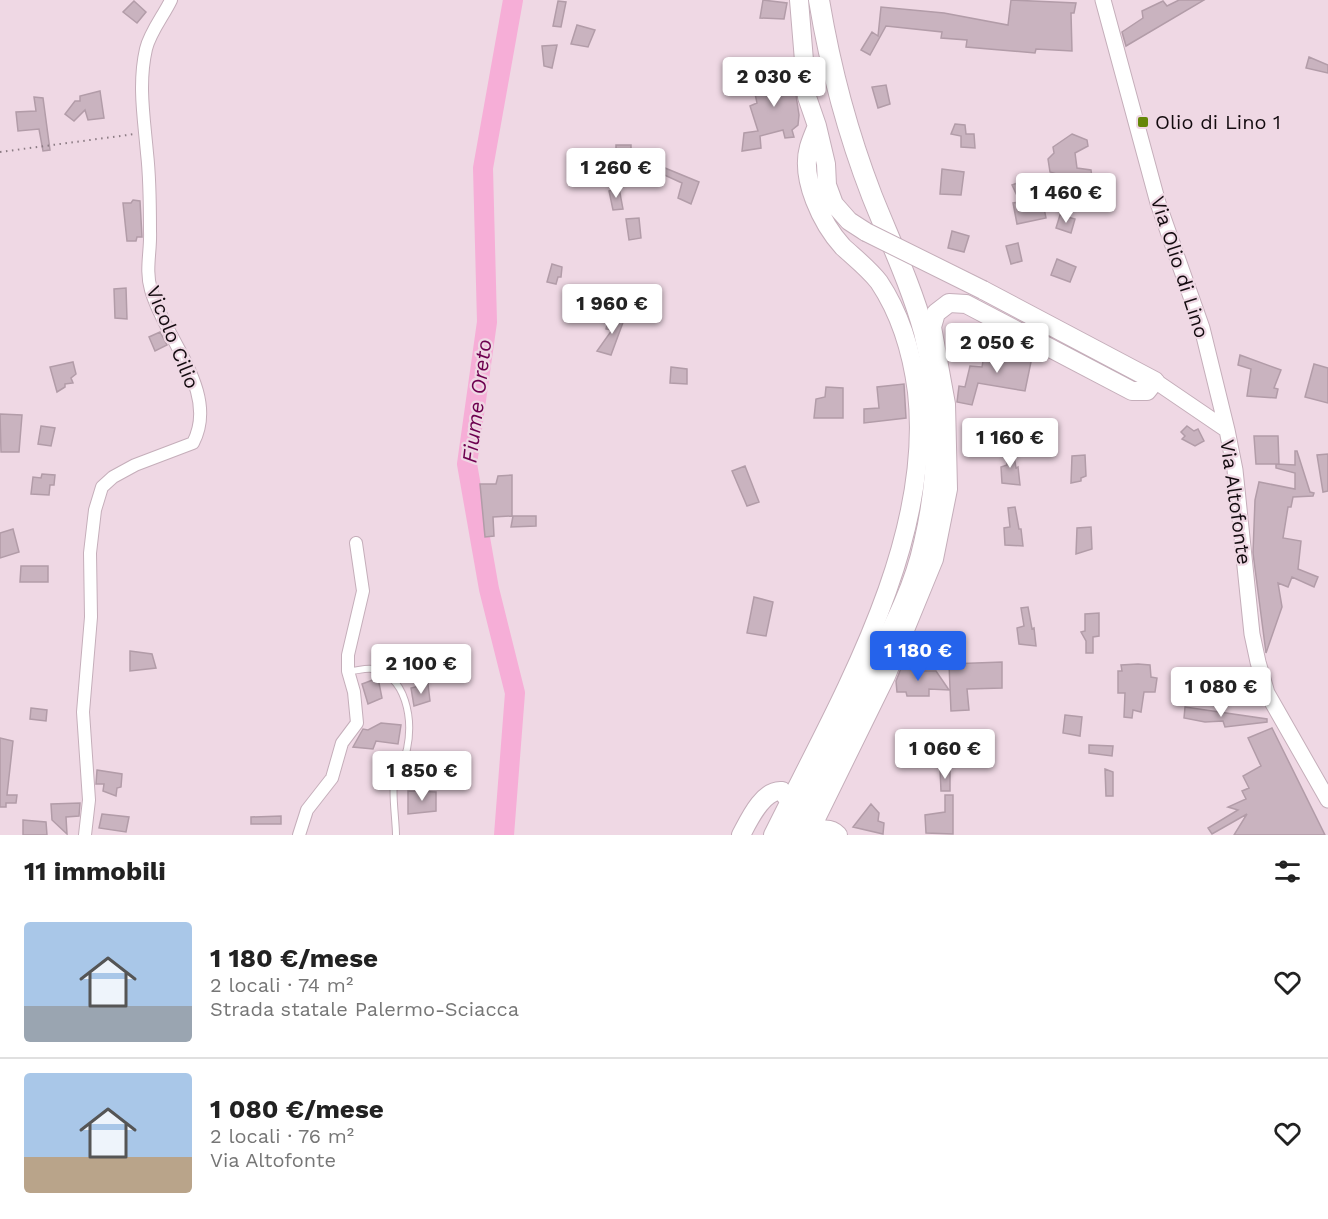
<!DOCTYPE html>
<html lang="it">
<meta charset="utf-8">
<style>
:root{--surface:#fff;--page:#f6f6f6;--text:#222;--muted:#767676;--line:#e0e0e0;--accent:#2563eb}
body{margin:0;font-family:"Work Sans",sans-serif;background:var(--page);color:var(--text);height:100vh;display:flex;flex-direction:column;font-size:22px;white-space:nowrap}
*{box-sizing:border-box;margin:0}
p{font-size:20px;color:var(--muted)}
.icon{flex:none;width:33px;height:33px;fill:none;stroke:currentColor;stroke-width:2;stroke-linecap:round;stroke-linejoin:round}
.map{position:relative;height:835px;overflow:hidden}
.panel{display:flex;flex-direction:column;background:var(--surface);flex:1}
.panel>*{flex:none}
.price{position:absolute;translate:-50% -51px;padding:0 14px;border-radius:6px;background:#fff;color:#222;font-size:20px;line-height:39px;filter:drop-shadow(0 2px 3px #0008)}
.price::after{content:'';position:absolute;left:50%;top:36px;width:18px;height:14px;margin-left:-9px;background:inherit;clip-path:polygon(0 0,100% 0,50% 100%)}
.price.current{background:var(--accent);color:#fff}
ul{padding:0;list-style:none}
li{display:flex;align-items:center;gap:18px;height:150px;padding:0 24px}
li+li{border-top:2px solid var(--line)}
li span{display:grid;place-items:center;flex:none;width:168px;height:120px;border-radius:6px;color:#555}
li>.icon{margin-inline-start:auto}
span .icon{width:72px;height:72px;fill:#fffc;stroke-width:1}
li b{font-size:26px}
h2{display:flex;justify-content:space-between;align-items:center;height:72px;padding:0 24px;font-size:26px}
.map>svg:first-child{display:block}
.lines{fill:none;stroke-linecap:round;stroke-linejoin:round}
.river{stroke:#f6aed7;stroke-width:20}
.building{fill:#c9b3bf;stroke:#b29ca8;stroke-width:1.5}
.service-casing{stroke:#c5aeba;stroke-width:8}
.minor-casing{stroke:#c5aeba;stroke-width:14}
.tertiary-casing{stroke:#c5aeba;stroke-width:17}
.secondary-casing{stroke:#c5aeba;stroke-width:20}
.primary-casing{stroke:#c5aeba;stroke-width:22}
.path{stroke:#8c7c84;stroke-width:2;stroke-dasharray:1.5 4.5;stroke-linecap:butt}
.service{stroke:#fff;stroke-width:6}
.minor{stroke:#fff;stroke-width:12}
.tertiary{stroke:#fff;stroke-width:15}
.secondary{stroke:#fff;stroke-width:18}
.primary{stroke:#fff;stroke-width:20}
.secondary-bridge-casing{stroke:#c5aeba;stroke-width:20;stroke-linecap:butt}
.secondary-bridge{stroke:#fff;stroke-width:18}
.poi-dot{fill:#658708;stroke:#efd8e4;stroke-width:2}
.labels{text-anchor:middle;stroke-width:4.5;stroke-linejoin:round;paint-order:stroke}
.poi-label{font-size:20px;fill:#130b0f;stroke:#efd8e4;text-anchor:start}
.street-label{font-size:20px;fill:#130b0f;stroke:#efd8e4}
.water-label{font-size:21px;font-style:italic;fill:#6d004f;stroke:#efd8e4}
</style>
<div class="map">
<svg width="1328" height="835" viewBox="0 0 1328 835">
<rect width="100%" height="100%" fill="#efd8e4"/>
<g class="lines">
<path class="river" d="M504 835 515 693 489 589 467 464 487 322 483 168 513 0"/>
</g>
<path class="building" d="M763 0 787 3 784 19 760 18Z
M1011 0 1076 3 1074 13H1071L1072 51 1036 49 1035 53 966 47 967 40 941 38 942 32 886 26 870 55 861 50 872 32 878 36 881 7 944 13 1008 25Z
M1179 0H1204L1126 46 1122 32 1143 18 1142 11 1163 1 1167 6Z
M134 1 146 12 137 23 123 12Z
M558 1 566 2 561 27 553 26Z
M577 25 595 30 588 47 571 44Z
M557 45 552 68 544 66 542 46Z
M1309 57 1328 65V73L1306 68Z
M792 69 799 115 798 125 792 130 794 137 785 138 783 130 760 136 761 148 742 151 744 133 758 131 750 106 757 103 754 89 763 87 760 76Z
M886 85 890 104 878 108 872 87Z
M100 91 104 118 88 120 85 110 74 121 65 114 75 101H80V96Z
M34 97 43 98 50 150 43 151 39 129 18 131 16 112 36 111Z
M955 124 965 125 966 134H974L975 148 961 147V136L951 134Z
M1072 134 1087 140 1088 146 1075 153 1077 168 1091 170 1092 178 1080 185 1067 182 1066 177 1050 172 1048 159 1054 153 1053 147Z
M616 145H631V168H616Z
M665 168 699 182 691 204 678 198 682 183 662 174Z
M942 169 964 172 961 195 940 194Z
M1020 182 1026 201 1042 198 1046 218 1017 224 1013 203 1020 202 1012 185Z
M619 188 623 209 613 210 609 191Z
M133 200 140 201 142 237H137L136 241H127L123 203H131Z
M1060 215 1075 219 1071 233 1056 228Z
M639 218 641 238 629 240 626 219Z
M952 231 969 236 964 252 948 248Z
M1018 243 1022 261 1011 264 1006 246Z
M1057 259 1076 267 1070 282 1051 275Z
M552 264 562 267 561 277H558L556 284 547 282Z
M126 288 127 319 115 318 114 289Z
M622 316 625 317 611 355 597 351 612 330 606 329 609 317 619 320Z
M160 332 167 345 155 351 149 337Z
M985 349 1032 357 1025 391 978 383 972 405 957 402 959 386 965 387 970 366 982 367Z
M1240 355 1281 370 1274 388 1278 389 1276 398 1247 396 1251 369 1238 365Z
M73 362 76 374 71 378 73 383 65 384V387L57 392 50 367Z
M1314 364 1328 368V403L1305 397Z
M671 367 687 369V384L670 383Z
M904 384 906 418 864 423V409L879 408 877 387Z
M826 387 843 388V418H814L816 399 825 397Z
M0 414 22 415 19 452H1Z
M41 426 55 428 51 446 38 444Z
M1187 426 1194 431 1198 429 1204 441 1195 446 1182 439 1185 436 1181 432Z
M1254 436H1278L1279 464H1256Z
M1012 445 1016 468 1018 467 1020 485 1002 483 1001 467 1007 465 1005 446Z
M1295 451H1297L1310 492 1314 493 1313 496 1293 497 1291 507H1288L1283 538 1301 541 1298 569 1318 577 1314 587 1292 577 1288 587 1278 583 1282 607 1266 653 1253 553 1255 500 1259 482 1295 489V473L1276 468V464L1295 465Z
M1328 454V491L1323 492 1317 455Z
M1085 455 1086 476 1081 478V481L1071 483 1072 456Z
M745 466 759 502 747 506 732 471Z
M42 474 55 475 54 485H50L49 495 31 494 33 477 41 478Z
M512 475V516L493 517 494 536 485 537 480 484H496L498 476Z
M1015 507 1019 529H1021L1023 546 1005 545 1004 528 1010 527 1008 508Z
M513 516H536V526L511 527Z
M1091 527 1092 549 1076 554 1077 528Z
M13 529 19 552 0 558V533Z
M21 566H48V582H20Z
M754 597 773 602 766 636 747 633Z
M1028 607 1032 629 1034 628 1036 646 1019 644 1017 628 1024 626 1021 608Z
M1099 613V636L1093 637V653H1086V641L1081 632 1085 631V614Z
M130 651 152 654 156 668 130 671Z
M1002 662V688L967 689 969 710 951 711 949 664Z
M1138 664 1150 665 1151 677 1157 678 1155 692H1144L1141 712 1133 710 1132 718 1124 717 1125 693H1118V671H1122L1121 665Z
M914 665V671H936L949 690 929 689V696H907L906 692H897L896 681 902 666Z
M378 678 382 698 368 704 362 684Z
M428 684 430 701 414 706 411 688Z
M1185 707 1267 719V722L1225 727 1223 721 1205 722 1184 718Z
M31 708 47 710 46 721 30 719Z
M1065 715 1082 717 1080 736 1063 733Z
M381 723 401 725 398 744 376 741 373 749 353 747 363 729 368 730Z
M1272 728 1325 835H1234L1247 814 1212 834 1208 828 1238 810 1228 807 1246 799 1242 791 1249 788 1243 776 1261 766 1248 738Z
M0 738 13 741 7 795H17L16 803H6V807H0Z
M1089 745 1113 746 1112 756 1089 753Z
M950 768V791H941L940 769Z
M1105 769 1113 772V796H1106Z
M97 770 122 774 121 787 117 788 116 796 103 791 104 784H96Z
M408 791 436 792V811L408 814Z
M945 795H953V834L926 833 925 815 945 812Z
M80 803 79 816 66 817 67 834 52 820 51 804Z
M871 804 879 813 878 821 884 823 883 834 853 827Z
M102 814 129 817 126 832 99 828Z
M281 816V824H251V817Z
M23 820 46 822 47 835H23Z"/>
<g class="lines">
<defs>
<path id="service" d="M349 671C356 671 365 668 372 669 407 675 413 720 407 749 404 761 397 772 394 784 392 794 396 822 396 835"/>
<path id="minor" d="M85 835 89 800 83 712 91 617 90 553 95 510 102 487 113 477 135 465 193 443C220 392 164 338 151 290 145 270 151 251 150 231 150 205 150 179 147 153 144 118 138 84 146 49 150 32 164 15 171 0
M299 835 307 810 332 778 342 743 357 723 354 692 348 671V655L363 591 356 543"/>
<path id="tertiary" d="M1103 0 1158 203 1202 328 1227 430 1235 470 1252 634 1258 662 1267 693 1328 800
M1155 381 1227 430"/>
<path id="secondary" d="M799 0 807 97 817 126 826 164 827 185 834 204 849 221 866 232
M809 834C819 830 829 826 838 835
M741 835C749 820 763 789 782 791L790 802
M773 835C838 703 934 544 917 392 912 353 901 315 879 282 869 269 855 258 843 247 822 224 800 179 809 147 811 140 814 133 817 126
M808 835 886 676 934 559 948 489 946 404 932 327 936 313 949 303 966 304 1132 391H1147L1155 381 983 290"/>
<path id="primary" d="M792 835C818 782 844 729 869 676 890 634 914 590 924 543 940 476 941 398 924 332 911 285 890 241 872 196 848 134 830 66 819 0"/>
</defs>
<use href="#service" class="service-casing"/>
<use href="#minor" class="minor-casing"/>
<use href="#tertiary" class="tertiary-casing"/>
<use href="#secondary" class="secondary-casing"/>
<use href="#primary" class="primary-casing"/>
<path class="path" d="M0 152 135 134"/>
<use href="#service" class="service"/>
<use href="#minor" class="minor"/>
<use href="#tertiary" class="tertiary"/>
<use href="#secondary" class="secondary"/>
<use href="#primary" class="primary"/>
<defs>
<path id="secondary-bridge" d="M866 232 983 290"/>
</defs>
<use href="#secondary-bridge" class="secondary-bridge-casing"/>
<use href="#secondary-bridge" class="secondary-bridge"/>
</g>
<rect class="poi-dot" x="1137" y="116" width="12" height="12" rx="3"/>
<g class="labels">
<g class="poi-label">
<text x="1155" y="129">Olio di Lino 1</text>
</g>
<g class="street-label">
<text transform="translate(1180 267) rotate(72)" y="7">Via Olio di Lino</text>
<text transform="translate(173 337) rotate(68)" y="7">Vicolo Cilio</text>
<text transform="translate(1236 502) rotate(82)" y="7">Via Altofonte</text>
</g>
<g class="water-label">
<text transform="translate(477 401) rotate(-83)" y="7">Fiume Oreto</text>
</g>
</g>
</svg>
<b class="price" style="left:774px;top:108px">2 030 €</b>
<b class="price" style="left:616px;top:199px">1 260 €</b>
<b class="price" style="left:1066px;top:224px">1 460 €</b>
<b class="price" style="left:612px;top:335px">1 960 €</b>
<b class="price" style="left:997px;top:374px">2 050 €</b>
<b class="price" style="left:1010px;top:469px">1 160 €</b>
<b class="price current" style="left:918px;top:682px">1 180 €</b>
<b class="price" style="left:421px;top:695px">2 100 €</b>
<b class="price" style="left:1221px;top:718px">1 080 €</b>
<b class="price" style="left:945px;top:780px">1 060 €</b>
<b class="price" style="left:422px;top:802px">1 850 €</b>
</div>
<section class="panel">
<h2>11 immobili<svg class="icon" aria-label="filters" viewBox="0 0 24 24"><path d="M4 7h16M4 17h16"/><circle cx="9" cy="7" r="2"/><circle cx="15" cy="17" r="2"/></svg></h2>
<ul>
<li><span style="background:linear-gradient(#a9c7e8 70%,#9aa5b1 0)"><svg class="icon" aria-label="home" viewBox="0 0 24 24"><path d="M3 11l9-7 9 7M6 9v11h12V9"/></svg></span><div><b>1 180 €/mese</b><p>2 locali · 74 m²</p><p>Strada statale Palermo-Sciacca</p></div><svg class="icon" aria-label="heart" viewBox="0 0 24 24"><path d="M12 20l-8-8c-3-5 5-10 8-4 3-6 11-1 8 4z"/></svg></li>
<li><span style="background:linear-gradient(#a9c7e8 70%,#b9a48a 0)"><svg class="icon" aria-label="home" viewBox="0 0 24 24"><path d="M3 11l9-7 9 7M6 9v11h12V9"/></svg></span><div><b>1 080 €/mese</b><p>2 locali · 76 m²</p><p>Via Altofonte</p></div><svg class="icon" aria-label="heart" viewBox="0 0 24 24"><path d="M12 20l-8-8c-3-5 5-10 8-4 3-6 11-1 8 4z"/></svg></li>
</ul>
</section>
